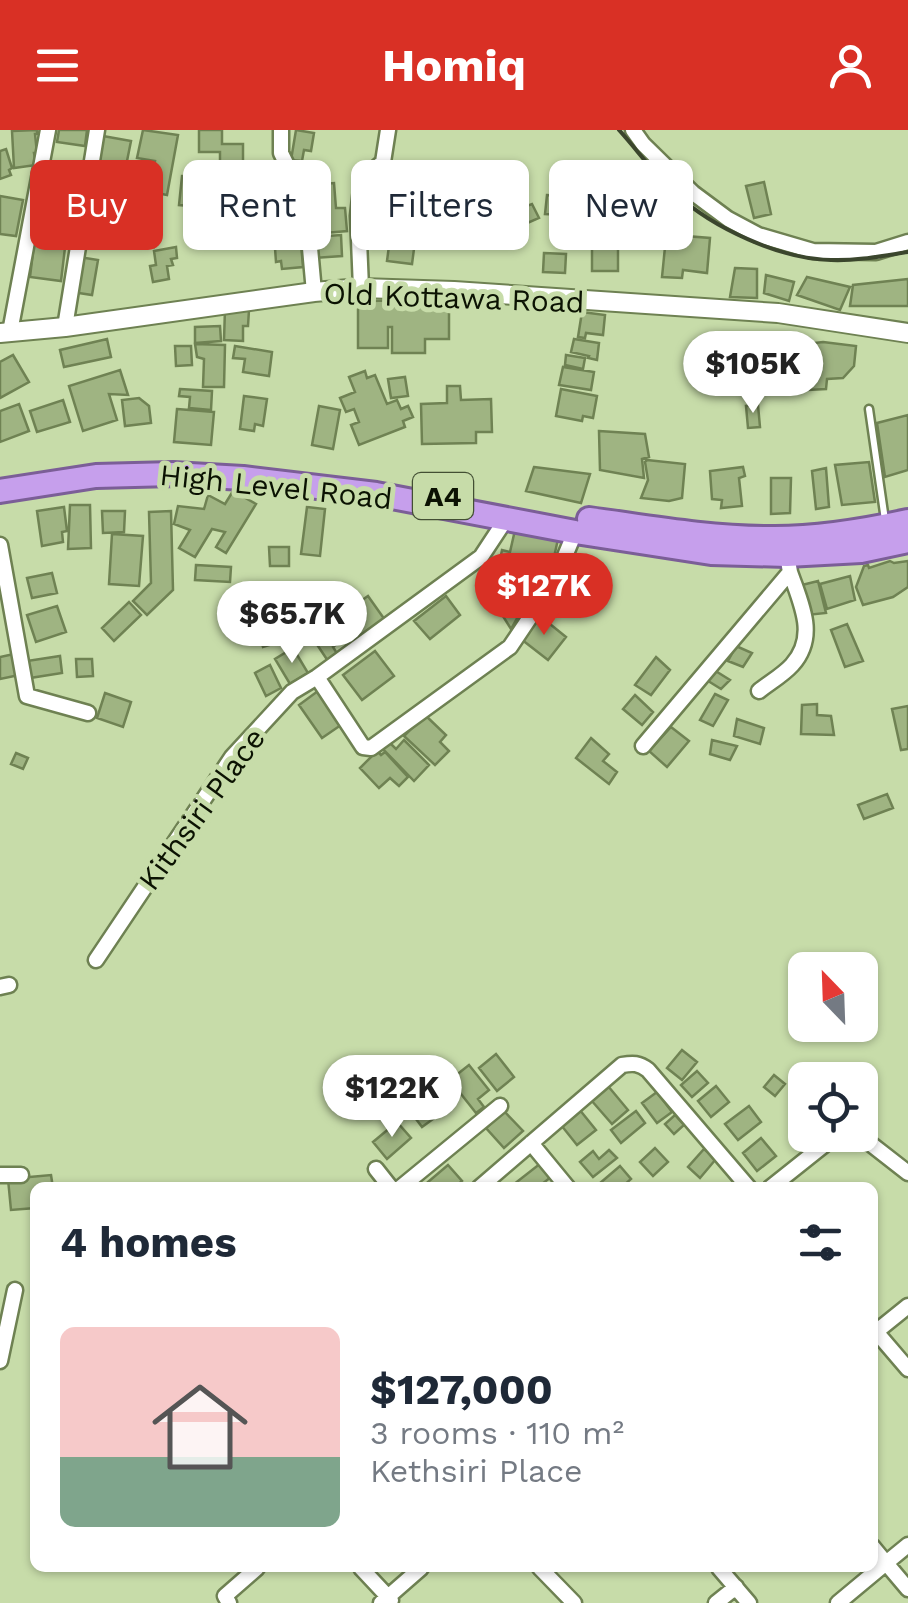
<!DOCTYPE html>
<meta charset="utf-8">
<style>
:root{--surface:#fff;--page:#f6f6f7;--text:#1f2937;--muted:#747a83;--accent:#d93025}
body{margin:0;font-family:"Work Sans",sans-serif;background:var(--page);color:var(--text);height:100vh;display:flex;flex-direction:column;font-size:38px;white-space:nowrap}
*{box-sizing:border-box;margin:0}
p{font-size:32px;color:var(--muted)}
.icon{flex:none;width:55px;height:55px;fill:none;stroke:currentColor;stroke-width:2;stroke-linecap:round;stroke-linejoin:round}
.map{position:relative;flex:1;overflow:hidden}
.details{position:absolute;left:30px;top:1052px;width:848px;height:390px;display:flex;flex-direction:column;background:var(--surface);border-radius:15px;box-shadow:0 2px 8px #0004}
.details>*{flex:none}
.hud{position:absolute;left:30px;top:30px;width:850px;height:90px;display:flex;gap:20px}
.needle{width:65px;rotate:337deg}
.buttons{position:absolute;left:788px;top:822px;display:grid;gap:20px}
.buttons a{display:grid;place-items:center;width:90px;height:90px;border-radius:15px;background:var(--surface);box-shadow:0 2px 8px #0004;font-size:50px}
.price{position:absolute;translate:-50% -85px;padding:0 22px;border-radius:35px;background:#fff;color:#222;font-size:32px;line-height:65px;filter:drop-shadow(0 2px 5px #0008)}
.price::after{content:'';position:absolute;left:50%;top:60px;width:30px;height:22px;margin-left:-15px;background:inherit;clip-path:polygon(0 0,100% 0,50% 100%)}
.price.current{background:var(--accent);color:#fff}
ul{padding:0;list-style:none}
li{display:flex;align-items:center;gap:30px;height:250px;padding:0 30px}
li span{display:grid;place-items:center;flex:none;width:280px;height:200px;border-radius:15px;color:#555}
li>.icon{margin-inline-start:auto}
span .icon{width:120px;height:120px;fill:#fffc;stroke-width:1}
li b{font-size:42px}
h2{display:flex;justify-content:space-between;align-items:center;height:120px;padding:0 30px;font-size:42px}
.tag{padding:0 35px;border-radius:15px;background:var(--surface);box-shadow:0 2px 8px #0004;font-size:35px;line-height:90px}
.tag.current{background:var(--accent);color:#fff}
header{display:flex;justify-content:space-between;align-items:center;height:130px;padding:0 30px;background:var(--accent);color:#fff;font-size:45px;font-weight:700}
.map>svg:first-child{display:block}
.building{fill:#9fb482;stroke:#6f8253;stroke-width:2.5}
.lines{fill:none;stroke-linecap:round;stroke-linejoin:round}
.service-casing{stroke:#6e8152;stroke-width:11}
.minor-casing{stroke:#6e8152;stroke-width:19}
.tertiary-casing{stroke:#6e8152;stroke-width:22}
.trunk-casing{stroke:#7b5e97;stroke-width:28}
.service{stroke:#fff;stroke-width:6}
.minor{stroke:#fff;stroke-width:14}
.tertiary{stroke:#fff;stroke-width:18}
.trunk{stroke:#c69fec;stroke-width:22}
.rail{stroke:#3b462d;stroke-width:4}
.labels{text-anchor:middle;stroke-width:10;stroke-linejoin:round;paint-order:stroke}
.shield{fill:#c7dca9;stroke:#434f34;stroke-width:2.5}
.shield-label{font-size:28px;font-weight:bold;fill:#0b1202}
.street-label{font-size:30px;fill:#0b1202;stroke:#c7dca9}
</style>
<header><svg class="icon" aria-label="menu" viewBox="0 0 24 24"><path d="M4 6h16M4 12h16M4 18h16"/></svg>Homiq<svg class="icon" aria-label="person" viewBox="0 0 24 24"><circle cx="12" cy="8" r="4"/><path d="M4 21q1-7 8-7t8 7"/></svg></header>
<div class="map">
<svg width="908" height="1473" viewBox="0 0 908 1473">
<rect width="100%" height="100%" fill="#c7dca9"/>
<path class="building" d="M37 0V4H35L37 23H34L36 35 14 38 12 1Z
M59 0H87L85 16 57 12Z
M143 0 178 5 167 65 142 60 145 44 152 46 155 31 137 28Z
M199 0H222V14H243V39H220V22H199Z
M296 0 314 3 311 21 304 20 302 31 291 30Z
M103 6 131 11 126 36 98 30Z
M6 19 12 38 9 40 11 45 0 49V21Z
M97 32 125 39 118 65 91 58Z
M182 46 203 48 201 77 179 75Z
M764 52 771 84 754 88 746 56Z
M334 53 336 78H345L347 101 314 104 310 55Z
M373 63 417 64 416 87 372 86Z
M92 65 121 70 115 99 86 94Z
M547 65 566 67 564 85 545 84Z
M0 66 23 70 16 106 0 104Z
M524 69 527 76 532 74 539 88 516 98 510 83 517 80 514 73Z
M480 75 493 77 489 108 438 102 441 77 479 82Z
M142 76 161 79 154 117 126 112 132 81 141 82Z
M303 76 305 99 284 101 282 87H287L286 78Z
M267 84 269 116 250 117V112L242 113 240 86Z
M672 88 681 89 679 94 687 95 686 106 710 108 707 143 683 140 682 148 662 147 665 117 654 116 657 89Z
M392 93 417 96 412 134 387 131Z
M36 97 67 101 61 151 30 147Z
M300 101 303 137 282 139 281 131 276 132 274 104Z
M341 105 342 126 314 128 313 107Z
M592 106H618V141H592Z
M176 117 177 128 171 129 173 135 167 136 169 149 153 152 150 136 156 135 154 121Z
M544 123 566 124 565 143 543 142Z
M79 127 98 130 92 165 72 162Z
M735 138 757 139V168L730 167Z
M766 145 794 152 789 171 764 163Z
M807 147 850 157 840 180 797 165Z
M908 149V176H850L853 155Z
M449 170V209H425V223H392V197H388V218H358V171Z
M225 179 249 180 248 196H243V211L224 210Z
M582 182 605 185 603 205 586 203 585 208 578 207Z
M220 196 221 211 195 213V197Z
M107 209 111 227 64 237 60 220Z
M574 209 599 213 597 230 588 228 589 226 571 222Z
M823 212 856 216 854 236 843 248 827 249 826 259 808 260 797 215Z
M195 214 225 215 224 257H203L204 229 197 227Z
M175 216H191L192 235 176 236Z
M235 216 272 222 269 246 243 242 245 229 233 228Z
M13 225 29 252 0 268V232Z
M566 225 585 228 583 239 565 235Z
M563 237 594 242 591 260 559 255Z
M120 240 128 265 109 264 117 290 83 301 69 256Z
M365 241 367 248 375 245 387 274 397 270 401 279 408 276 413 287 403 291 405 297 359 315 351 295 359 292 354 279 346 282 340 268 355 262 349 247Z
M405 247 408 266 391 268 388 249Z
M447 256H460L461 270 491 269 492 302H476V313L422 314 421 274 447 273Z
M180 259 212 261 211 280 189 278 190 267 179 266Z
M561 259 597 266 593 288 583 286 582 291 556 286Z
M244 266 267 269 263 296 255 294 254 301 240 299Z
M139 268 149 276 151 293 125 296 122 270Z
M63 270 70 292 37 302 30 281Z
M19 274 29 301 0 312V281Z
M758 275 760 297 748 298 746 276Z
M319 276 340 280 333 319 312 315Z
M177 279 214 282 211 315 174 312Z
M908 285V340L885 347 877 293Z
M599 301 645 304 649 327 642 329 644 348 600 340Z
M647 330 685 334 682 368 669 371 641 368 648 350 645 332Z
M869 332 875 372 842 375 835 335Z
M534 337 590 344 581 373 526 361Z
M743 337 745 346 739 348 742 376 721 378 722 370 712 369 710 341Z
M826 338 829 377 816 379 812 341Z
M771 348H791L790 383 771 384Z
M233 361 256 374 226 423 216 417 225 402 212 399 195 427 179 418 190 400 174 394 178 376 204 379 208 365 225 374Z
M70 375H90L91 418 68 419Z
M64 377 67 401 62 402 63 412 42 416 37 381Z
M307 377 325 379 320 426 301 424Z
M102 381H125L124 402 103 403Z
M171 381 173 460 147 485 133 471 151 453 149 382Z
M515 400 558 409 549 450 530 446 525 474 511 499 496 475 506 437 499 435 502 420 510 422Z
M112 404 143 406 139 456 109 454Z
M269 417H289V436H270Z
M890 431 894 433 908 431V457L893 467 863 475 856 457 864 436 868 435 869 438Z
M196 435 231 437 230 452 195 450Z
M52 443 57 463 32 468 27 448Z
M850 446 855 470 827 479 820 454Z
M818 451 826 483 807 485 802 455Z
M368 466 385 490 359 508 342 484Z
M446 466 460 485 430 509 414 491Z
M129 472 141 485 114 511 102 498Z
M57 476 66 502 36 512 27 485Z
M299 482 305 504 263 517 256 495Z
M540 486 566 507 548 530 521 509Z
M327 488 342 510 333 517 338 525 328 531 308 501Z
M847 494 863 531 845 537 831 500Z
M736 516 752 523 743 537 728 531Z
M293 518 308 543 290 554 275 529Z
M375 521 394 546 362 570 343 545Z
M14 524 19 545 0 549V527Z
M60 526 62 543 30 548 27 531Z
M656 527 670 540 651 565 635 555Z
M76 529H92L93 546 77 547Z
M270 535 281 558 266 566 255 543Z
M714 540 730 550 721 559 705 549Z
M318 561 341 595 322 608 299 575Z
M105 563 131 572 123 597 97 588Z
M715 564 728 570 713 596 700 590Z
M635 565 653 582 642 595 623 579Z
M817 574V585L831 586 834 605 801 604 802 575Z
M908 576V619L901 620 892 579Z
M425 585 446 605 440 612 449 621 435 635 404 606Z
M737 589 764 598 760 614 734 606Z
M671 597 689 611 667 637 649 621Z
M591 608 609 624 603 631 617 642 609 654 576 628Z
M404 610 429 635 414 651 381 617 388 611 396 619Z
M712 610 737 616 730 630 710 624Z
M377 621 381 625 385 622 408 647 399 656 390 648 379 658 360 638Z
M16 623 28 628 23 639 11 634Z
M887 664 893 678 864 689 858 675Z
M682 920 697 932 682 950 667 938Z
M496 924 514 947 497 961 479 938Z
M469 935 489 960 478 969 484 977 476 983 450 950Z
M697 941 708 953 692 967 681 955Z
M774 945 785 954 775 966 764 957Z
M608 956 628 980 612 994 591 970Z
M716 956 729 972 711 987 698 971Z
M657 962 672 982 657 993 642 973Z
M432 965 444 981 422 997 410 981Z
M749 976 761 992 738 1010 725 994Z
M579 979 596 1000 577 1015 561 995Z
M504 981 523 1001 504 1018 486 998Z
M636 981 645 993 621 1013 611 1000Z
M675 985 684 995 674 1004 665 994Z
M397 992 411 1008 387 1029 373 1012Z
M761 1008 776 1026 757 1041 743 1023Z
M655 1018 668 1032 653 1046 640 1032Z
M704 1019 716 1029 700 1048 688 1037Z
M609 1020 617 1028 593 1047 580 1032 593 1021 599 1029Z
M541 1033 551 1047 537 1058H509Z
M448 1035 462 1051 454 1058H432L428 1052Z
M620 1036 631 1049 621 1058H602L599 1054Z
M51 1045 53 1058H35V1078L11 1080 8 1049Z"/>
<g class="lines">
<defs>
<path id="service" d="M869 279 885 390"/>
<path id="minor" d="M281 0V23L306 74 314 162
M633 0 643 14 693 63 728 89 758 105 813 121 876 122 908 112
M361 158 358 86 362 50 383 32 388 0
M65 197 97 0
M10 202 48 0
M0 415 27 566 88 583
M317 547 363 617 371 618 510 517 555 450 575 402
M759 561C769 553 783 545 792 535 818 506 801 474 790 442
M643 616 790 442 787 425
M96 830 232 627 292 562 317 547 481 427 506 389
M0 857 9 855
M850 1005 867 1011 908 1043
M531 1013 568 1058
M376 1039 391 1058
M0 1045H21
M400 1058 500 976
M479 1058 622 935C633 933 639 933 648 940L749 1058
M770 1058 829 1011 841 1005
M872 1197 908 1239
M872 1205 908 1176
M0 1231 15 1160
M872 1416 886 1433 908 1415
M361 1438 391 1470
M540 1438 574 1473
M719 1438 749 1473
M229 1473 225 1466 257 1438
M381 1473 421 1438
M716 1473 736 1457
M838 1473 886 1433 908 1459"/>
<path id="tertiary" d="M0 203 65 197 314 162 361 158 454 161 778 183 908 203"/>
<path id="trunk" d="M0 361 96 346 173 344 243 348 376 364 575 402 711 423 787 425 861 421 908 411
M589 389C648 397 708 408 768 408 815 409 862 401 908 391"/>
</defs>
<use href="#service" class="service-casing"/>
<use href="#minor" class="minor-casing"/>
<use href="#tertiary" class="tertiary-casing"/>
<use href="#trunk" class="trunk-casing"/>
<use href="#service" class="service"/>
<use href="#minor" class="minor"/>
<use href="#tertiary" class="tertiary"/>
<use href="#trunk" class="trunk"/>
<path class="rail" d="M619 0C638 21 655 45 676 64 713 98 780 129 831 130 857 131 882 126 908 122"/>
</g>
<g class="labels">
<rect class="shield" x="413" y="343" width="60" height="46" rx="8"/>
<g class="shield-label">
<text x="443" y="376">A4</text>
</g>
<g class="street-label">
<text transform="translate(454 168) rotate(2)" y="10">Old Kottawa Road</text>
<text transform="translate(276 357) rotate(6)" y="10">High Level Road</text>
<text transform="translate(202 679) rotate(-54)" y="10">Kithsiri Place</text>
</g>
</g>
</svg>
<div class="buttons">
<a><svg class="needle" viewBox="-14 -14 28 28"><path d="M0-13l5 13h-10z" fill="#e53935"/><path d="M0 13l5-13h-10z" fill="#747a83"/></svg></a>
<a><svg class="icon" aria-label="locate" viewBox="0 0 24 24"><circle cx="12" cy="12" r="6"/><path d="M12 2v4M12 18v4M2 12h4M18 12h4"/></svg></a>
</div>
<b class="price" style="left:753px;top:286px">$105K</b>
<b class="price current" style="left:544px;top:508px">$127K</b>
<b class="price" style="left:292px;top:536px">$65.7K</b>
<b class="price" style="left:392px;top:1010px">$122K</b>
<div class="hud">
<a class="tag current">Buy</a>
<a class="tag">Rent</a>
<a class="tag">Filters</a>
<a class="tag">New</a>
</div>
<section class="details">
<h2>4 homes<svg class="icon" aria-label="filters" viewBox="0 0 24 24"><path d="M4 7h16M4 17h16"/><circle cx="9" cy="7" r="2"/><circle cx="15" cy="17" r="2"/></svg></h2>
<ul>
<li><span style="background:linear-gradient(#f6c9c9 65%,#7fa58c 0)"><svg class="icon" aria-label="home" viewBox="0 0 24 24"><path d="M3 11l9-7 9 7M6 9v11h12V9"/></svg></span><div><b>$127,000</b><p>3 rooms · 110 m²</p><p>Kethsiri Place</p></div></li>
</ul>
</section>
</div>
